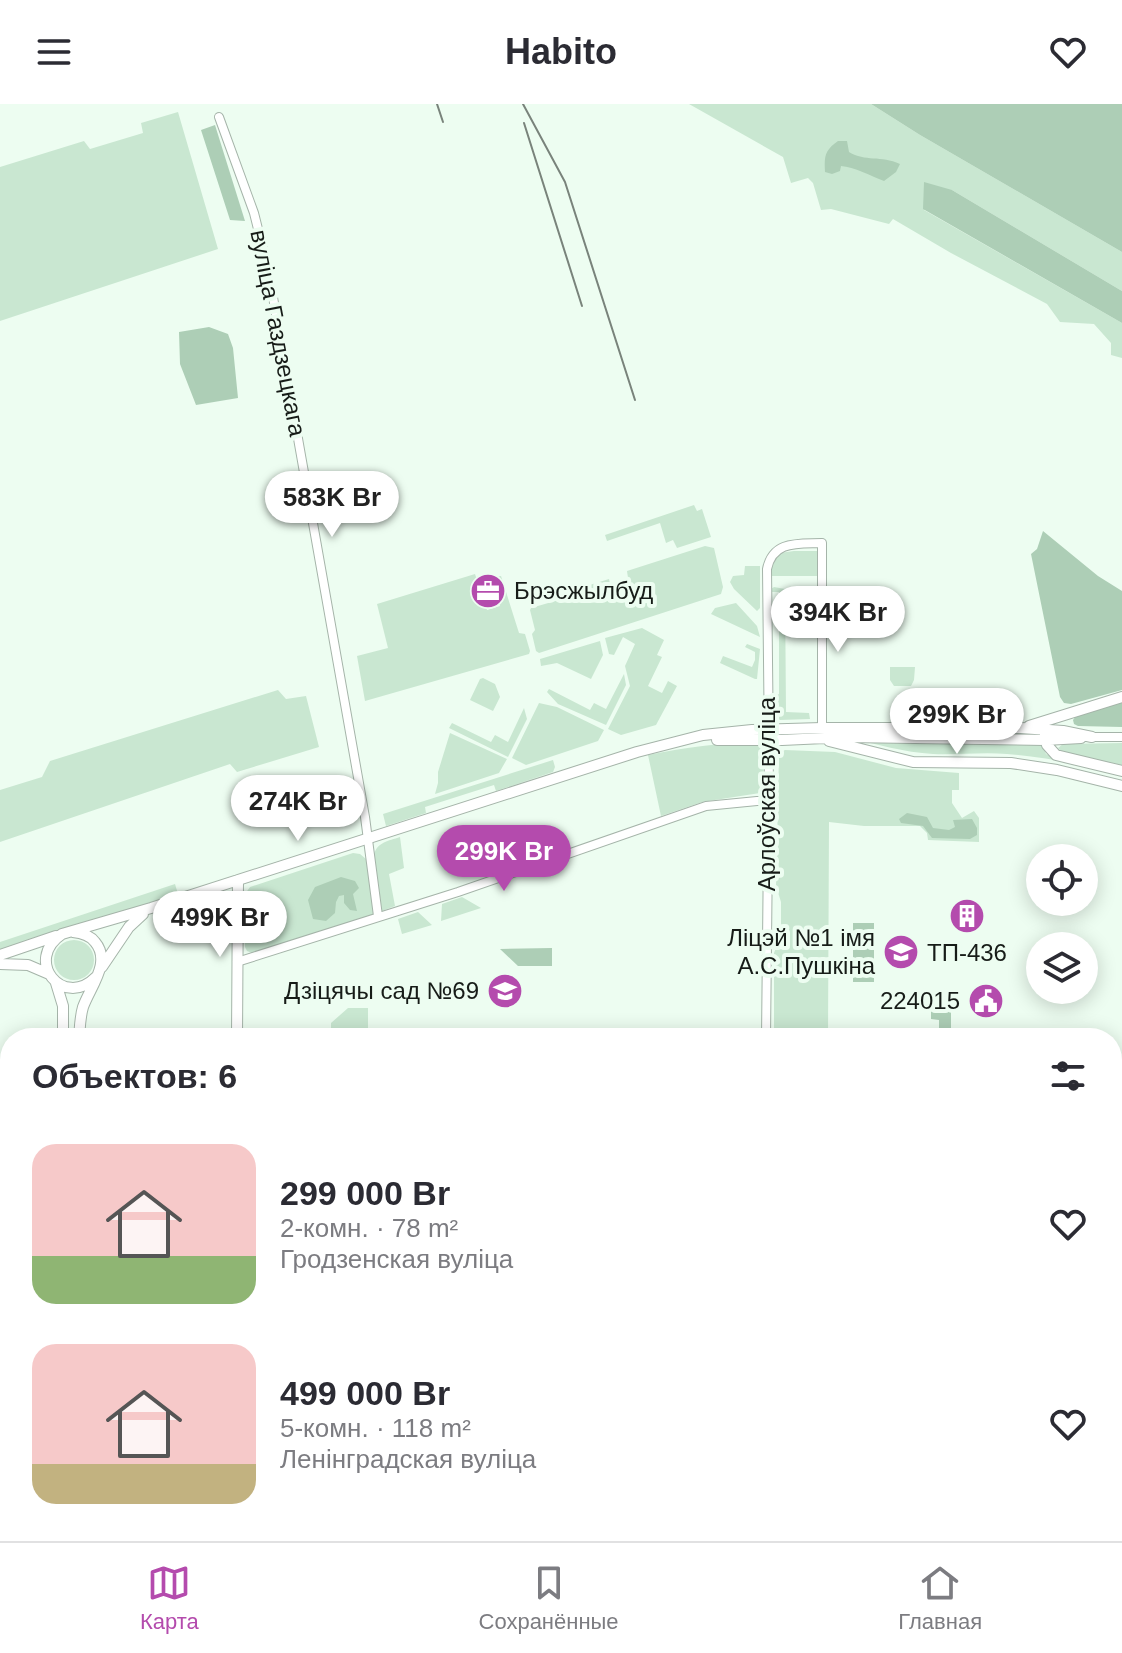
<!DOCTYPE html>
<html lang="ru">
<meta charset="utf-8">
<style>
:root{--surface:#fff;--page:#f2f2f3;--text:#2b2b33;--muted:#7c7c81;--line:#e1e1e2;--accent:#b44bad}
body{margin:0;font-family:Arial,sans-serif;background:var(--page);color:var(--text);height:100vh;display:flex;flex-direction:column;font-size:30px;white-space:nowrap}
*{box-sizing:border-box;margin:0}
p{font-size:26px;color:var(--muted)}
.icon{flex:none;width:44px;height:44px;fill:none;stroke:currentColor;stroke-width:2;stroke-linecap:round;stroke-linejoin:round}
.map{position:relative;flex:1;overflow:hidden}
.panel{position:absolute;left:0px;top:924px;width:1122px;height:514px;display:flex;flex-direction:column;background:var(--surface);border-radius:32px 32px 0 0;box-shadow:0 4px 20px #0003}
.panel>*{flex:none}
.buttons{position:absolute;left:1026px;top:740px;display:grid;gap:16px}
.buttons a{display:grid;place-items:center;width:72px;height:72px;border-radius:50%;background:var(--surface);box-shadow:0 4px 20px #0003;font-size:40px}
.price{position:absolute;translate:-50% -68px;padding:0 18px;border-radius:28px;background:#fff;color:#222;font-size:26px;line-height:52px;filter:drop-shadow(0 2px 4px #0008)}
.price::after{content:'';position:absolute;left:50%;top:48px;width:24px;height:18px;margin-left:-12px;background:inherit;clip-path:polygon(0 0,100% 0,50% 100%)}
.price.on{background:var(--accent);color:#fff}
ul{padding:0;list-style:none}
li{display:flex;align-items:center;gap:24px;height:200px;padding:0 32px}
li span{display:grid;place-items:center;flex:none;width:224px;height:160px;border-radius:24px;color:#555}
li>.icon{margin-inline-start:auto}
span .icon{width:96px;height:96px;fill:#fffc;stroke-width:1}
li b{font-size:34px}
h2{display:flex;justify-content:space-between;align-items:center;height:96px;padding:0 32px;font-size:34px}
header{display:flex;justify-content:space-between;align-items:center;height:104px;padding:0 32px;background:var(--surface);font-size:36px;font-weight:600}
.tabs{display:flex;justify-content:space-around;align-items:center;height:112px;border-top:2px solid var(--line);background:var(--surface);font-size:22px;color:var(--muted)}
.tabs a{display:grid;justify-items:center;gap:4px}
.tabs .on{color:var(--accent)}
.map>svg:first-child{display:block}
.green{fill:#c9e7d1}
.forest{fill:#adceb6}
.lines{fill:none;stroke-linecap:round;stroke-linejoin:round}
.minor-casing{stroke:#a5b4a9;stroke-width:10}
.major-casing{stroke:#a5b4a9;stroke-width:12}
.minor{stroke:#fff;stroke-width:8}
.major{stroke:#fff;stroke-width:10}
.rail{stroke:#79837b;stroke-width:2}
.labels{text-anchor:middle;stroke-width:8;stroke-linejoin:round;paint-order:stroke}
.street-label{font-size:24px;fill:#171c18;stroke:#edfdf1}
.poi-label{font-size:24px;fill:#171c18;stroke:#edfdf1;text-anchor:end}
</style>
<header><svg class="icon" aria-label="menu" viewBox="0 0 24 24"><path d="M4 6h16M4 12h16M4 18h16"/></svg>Habito<svg class="icon" aria-label="heart" viewBox="0 0 24 24"><path d="M12 20l-8-8c-3-5 5-10 8-4 3-6 11-1 8 4z"/></svg></header>
<div class="map">
<svg width="1122" height="1437" viewBox="0 0 1122 1437">
<rect width="100%" height="100%" fill="#edfdf1"/>
<path class="green" d="M689 0H871L920 31 1122 148V187L952 86 924 106 1122 219V254L1111 251V239L1094 220 1060 218 1047 200 951 149 893 115 889 120 831 105 821 106 813 79 808 74 791 79 783 53Z
M178 8 218 145 0 217V63L84 37 90 45 143 29 141 19Z
M694 401 697 407 702 405 711 433 677 444 673 436 666 439 660 419 607 437 605 431Z
M705 442 714 444 723 483 721 490 539 549 536 547 532 530 535 526 530 506 531 504 562 495 561 490 609 475 610 480 628 474 627 467Z
M794 447H818V472H771L772 462 780 449Z
M745 462H760V504L757 507 734 485 730 478 733 472 744 471Z
M475 470 487 506 500 502 492 474 501 472 519 529 525 530 530 547 529 550 365 597 357 552 388 544 377 500Z
M774 483 785 485 786 608 809 609 810 615 780 616 774 612V593L779 590V488H771V485Z
M736 499 757 522 760 533 711 510 715 504Z
M642 524 664 536 657 551 662 553 648 582 662 589 668 577 677 582 656 621 621 631 608 625 630 582 625 562 635 540 623 533 614 551 609 550 605 534Z
M600 537 603 551 591 575 557 559 541 562 540 555Z
M747 540 760 545 757 575H755L720 559 723 552 752 563 755 556V548L745 543Z
M890 563H915L914 576 911 582H894L890 576Z
M624 570 626 581 606 621 558 600 547 588 549 585 590 606 594 599 606 605Z
M483 574 495 580 500 593 493 607 470 596 480 575Z
M278 586 286 595 306 592 319 643 237 668 230 660 0 738V686L42 673 50 657Z
M539 599 557 603 604 626 598 637 526 661 512 654Z
M524 604 527 615 508 653 449 624 452 619 491 638 495 631 508 638Z
M450 629 507 655 499 669 435 690 438 679V668Z
M848 633 1042 640 1046 650 1056 655 1122 671V672C1085 661 1046 653 1007 650 982 648 958 651 933 650 904 648 877 641 848 633Z
M758 638 763 643 764 682 760 689 702 698 661 712 648 651C687 643 718 639 758 638Z
M1122 639V661L1063 649 1058 644 1063 640Z
M785 646 835 648 896 664 959 669V686H952V699L962 714 974 707 979 714V738L928 736 927 729 920 722H864L829 718 828 934H774V849L781 830V798L776 782 779 649Z
M553 656 555 663 553 668 496 687 494 681 425 703 426 709 386 722 383 710Z
M400 733 404 764 389 770 395 802 382 807 374 750C378 738 388 737 400 733Z
M353 749 360 750 366 755 375 810 252 849 247 847 245 843V790L250 783Z
M175 780 178 790 0 847V838Z
M462 793 481 804 441 817 442 800Z
M418 808 432 821 402 830 398 815Z
M54 856a20 20 0 1 1 40 0a20 20 0 1 1-40 0Z
M348 904H368V931H331V919Z
M1112 1425 1122 1426V1437H1045L1044 1430 1050 1428H1112Z
M778 1428H980L977 1437H774Z"/>
<path class="forest" d="M871 0H1122V148L920 31Z
M215 21 245 117 230 116 201 26Z
M838 37H847L849 48C865 58 881 51 900 60L896 68 884 77C871 72 854 63 841 62L840 67 832 70 825 68C824 52 825 46 838 37Z
M924 78 952 86 1122 187V219L923 105Z
M209 223 228 230 233 244 238 294 196 301 180 260 179 228Z
M1043 427 1098 472 1122 487V586L1071 600 1064 599 1060 593 1031 450 1037 445Z
M1122 597V623L1078 622 1074 620 1073 616 1076 612Z
M907 709 927 713 933 724 949 726 955 723 953 716 972 715 977 724V731L970 735 932 734 923 722 901 719 899 715Z
M341 773 355 777 359 784 353 790 357 807 350 806 344 799V791L339 792 336 798 335 809 326 817 313 815 308 796 315 783Z
M853 819H874V878H853Z
M552 844V862H518L500 845Z
M937 892H951V931H939V916L931 915V897Z"/>
<g class="lines">
<defs>
<path id="minor" d="M219 13 254 109 268 165 365 713 378 812
M1092 633H1122
M237 858 458 788 706 702 757 697H768
M766 934 769 648 767 465C773 436 798 440 822 439V624
M764 1437V1428"/>
<path id="major" d="M1029 622 1122 593
M1045 630 1047 641 1056 651 1122 667
M717 636H782L846 633 1045 636 1081 634
M829 637 913 658 1011 659 1057 666 1122 682
M73 828C82 829 90 831 95 838 112 858 90 883 83 903 80 913 80 923 79 934
M0 851 56 832
M0 860 28 861 49 870
M102 863 129 823 143 810
M96 873C63 906 23 856 62 830L151 804 637 648 703 631 752 626 822 624H1021L1063 627 1092 633
M56 879 63 902V934
M237 934 238 776
M1112 1417H1122
M61 1428V1437
M78 1428V1437
M235 1437V1428"/>
</defs>
<use href="#minor" class="minor-casing"/>
<use href="#major" class="major-casing"/>
<use href="#minor" class="minor"/>
<use href="#major" class="major"/>
<path class="rail" d="M437 0 443 18
M523 0 565 78 635 296
M524 19 582 202"/>
</g>
<defs>
<symbol id="office-disc" viewBox="-11 -11 22 22"><circle r="9.5" fill="#b44bad" stroke="#edfdf1"/><path d="M-6-3h4V-5.5h4V-3h4V5H-6ZM-1-4.5V-3h2v-1.5ZM-6 0V1H6V0Z" fill="#fff"/></symbol>
<symbol id="building-disc" viewBox="-11 -11 22 22"><circle r="9.5" fill="#b44bad" stroke="#edfdf1"/><path d="M-4-6H4V6H1V3H-1V6H-4ZM-2.5-4.3h1.7v1.8h-1.7ZM.8-4.3h1.7v1.8H.8ZM-2.5-1h1.7V.8h-1.7ZM.8-1h1.7V.8H.8Z" fill="#fff"/></symbol>
<symbol id="school-disc" viewBox="-11 -11 22 22"><circle r="9.5" fill="#b44bad" stroke="#edfdf1"/><path d="M0-5L7-2L0 1L-7-2ZM-4 1L0 2.5L4 1V4Q0 6-4 4Z" fill="#fff"/></symbol>
<symbol id="civic-disc" viewBox="-11 -11 22 22"><circle r="9.5" fill="#b44bad" stroke="#edfdf1"/><path d="M-.6-6.5H3V-4.5H.6V-3L4-1V1h2V6H-6V1h2V-1L-.6-3ZM-1.2 2.5V6h2.4V2.5Z" fill="#fff"/></symbol>
</defs>
<g fill-rule="evenodd">
<use href="#office-disc" x="468" y="467" width="40" height="40"/>
<use href="#building-disc" x="947" y="792" width="40" height="40"/>
<use href="#school-disc" x="881" y="828" width="40" height="40"/>
<use href="#school-disc" x="485" y="867" width="40" height="40"/>
<use href="#civic-disc" x="966" y="877" width="40" height="40"/>
</g>
<g class="labels">
<g class="street-label">
<text transform="translate(278 229) rotate(79)" y="8">вуліца Газдзецкага</text>
<text transform="translate(767 690) rotate(-90)" y="8">Арлоўская вуліца</text>
</g>
<g class="poi-label">
<text x="514" y="495" text-anchor="start">Брэсжылбуд</text>
<text x="875" y="842">Ліцэй №1 імя<tspan x="875" dy="28">А.С.Пушкіна</tspan></text>
<text x="967" y="857" text-anchor="middle">ТП-436</text>
<text x="479" y="895">Дзіцячы сад №69</text>
<text x="960" y="905">224015</text>
</g>
</g>
</svg>
<div class="buttons">
<a><svg class="icon" aria-label="locate" viewBox="0 0 24 24"><circle cx="12" cy="12" r="6"/><path d="M12 2v4M12 18v4M2 12h4M18 12h4"/></svg></a>
<a><svg class="icon" aria-label="layers" viewBox="0 0 24 24"><path d="M12 4l9 5-9 5-9-5zM3 14l9 5 9-5"/></svg></a>
</div>
<b class="price" style="left:332px;top:435px">583K Br</b>
<b class="price" style="left:838px;top:550px">394K Br</b>
<b class="price" style="left:957px;top:652px">299K Br</b>
<b class="price" style="left:298px;top:739px">274K Br</b>
<b class="price on" style="left:504px;top:789px">299K Br</b>
<b class="price" style="left:220px;top:855px">499K Br</b>
<section class="panel">
<h2>Объектов: 6<svg class="icon" aria-label="filters" viewBox="0 0 24 24"><path d="M4 7h16M4 17h16"/><circle cx="9" cy="7" r="2"/><circle cx="15" cy="17" r="2"/></svg></h2>
<ul>
<li><span style="background:linear-gradient(#f6c9c9 70%,#8fb573 0)"><svg class="icon" aria-label="home" viewBox="0 0 24 24"><path d="M3 11l9-7 9 7M6 9v11h12V9"/></svg></span><div><b>299 000 Br</b><p>2-комн. · 78 m²</p><p>Гродзенская вуліца</p></div><svg class="icon" aria-label="heart" viewBox="0 0 24 24"><path d="M12 20l-8-8c-3-5 5-10 8-4 3-6 11-1 8 4z"/></svg></li>
<li><span style="background:linear-gradient(#f6c9c9 75%,#c2b280 0)"><svg class="icon" aria-label="home" viewBox="0 0 24 24"><path d="M3 11l9-7 9 7M6 9v11h12V9"/></svg></span><div><b>499 000 Br</b><p>5-комн. · 118 m²</p><p>Ленінградская вуліца</p></div><svg class="icon" aria-label="heart" viewBox="0 0 24 24"><path d="M12 20l-8-8c-3-5 5-10 8-4 3-6 11-1 8 4z"/></svg></li>
</ul>
</section>
</div>
<nav class="tabs">
<a class="on"><svg class="icon" aria-label="map" viewBox="0 0 24 24"><path d="M3 6l6-2 6 2 6-2v14l-6 2-6-2-6 2zM9 4v14M15 6v14"/></svg>Карта</a>
<a><svg class="icon" aria-label="saved" viewBox="0 0 24 24"><path d="M7 4h10v16l-5-4-5 4z"/></svg>Сохранённые</a>
<a><svg class="icon" aria-label="home" viewBox="0 0 24 24"><path d="M3 11l9-7 9 7M6 9v11h12V9"/></svg>Главная</a>
</nav>
